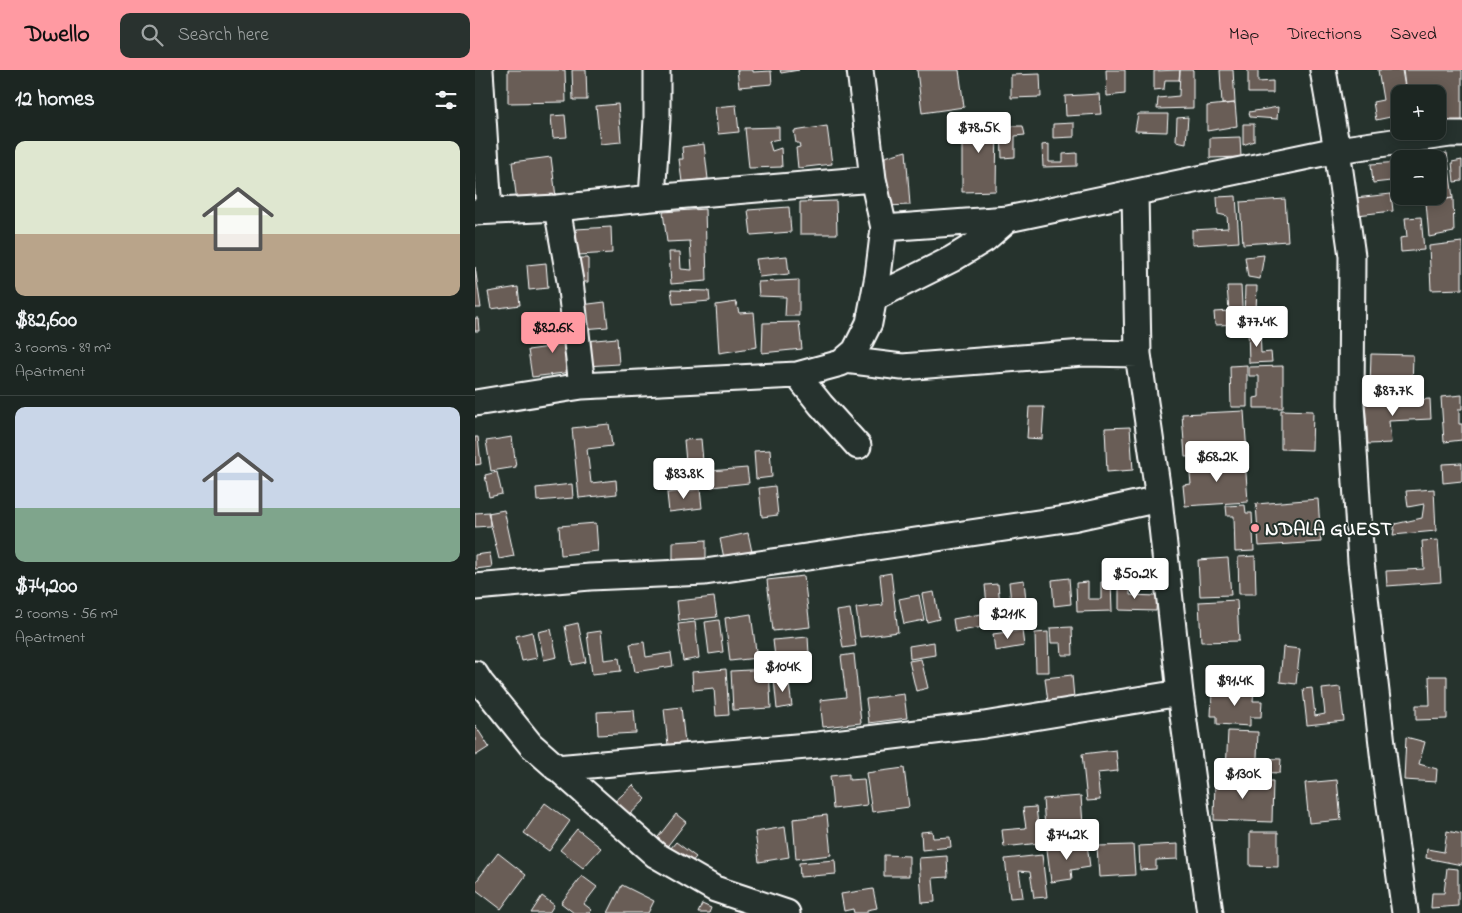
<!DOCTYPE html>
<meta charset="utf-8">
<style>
:root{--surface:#1c2622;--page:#29322f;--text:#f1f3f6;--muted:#a0a5a5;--line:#3a4340;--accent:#ff9aa2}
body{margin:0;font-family:"Indie Flower",sans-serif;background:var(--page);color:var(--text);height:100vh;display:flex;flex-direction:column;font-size:19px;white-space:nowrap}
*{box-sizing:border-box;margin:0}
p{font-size:16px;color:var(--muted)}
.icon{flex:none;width:28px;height:28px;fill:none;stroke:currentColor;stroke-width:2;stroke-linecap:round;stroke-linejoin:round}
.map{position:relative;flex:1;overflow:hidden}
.side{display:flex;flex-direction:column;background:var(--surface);width:475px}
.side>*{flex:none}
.controls{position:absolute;left:916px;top:15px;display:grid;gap:10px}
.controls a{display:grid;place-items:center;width:55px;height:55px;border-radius:10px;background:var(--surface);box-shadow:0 2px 12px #0003,0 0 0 1px var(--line);font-size:25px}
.price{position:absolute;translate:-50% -42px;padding:0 11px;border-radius:5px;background:#fff;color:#222;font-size:16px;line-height:32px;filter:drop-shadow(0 1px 2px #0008)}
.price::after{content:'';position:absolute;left:50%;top:30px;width:15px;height:11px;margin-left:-8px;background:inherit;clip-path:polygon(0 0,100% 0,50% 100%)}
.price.current{background:var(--accent);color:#111}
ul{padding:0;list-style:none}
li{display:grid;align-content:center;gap:10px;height:265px;padding:0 15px}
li+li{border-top:1px solid var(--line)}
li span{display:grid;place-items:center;height:155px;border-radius:10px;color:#555}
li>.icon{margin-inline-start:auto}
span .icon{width:90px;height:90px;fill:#fffc;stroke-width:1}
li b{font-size:21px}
h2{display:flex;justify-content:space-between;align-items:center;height:60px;padding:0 15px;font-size:21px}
header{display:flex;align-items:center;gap:30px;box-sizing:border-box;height:70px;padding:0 25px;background:var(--accent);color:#111}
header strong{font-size:24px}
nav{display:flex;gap:28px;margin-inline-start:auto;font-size:18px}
.search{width:350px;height:45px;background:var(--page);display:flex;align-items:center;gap:12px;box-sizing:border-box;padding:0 18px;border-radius:10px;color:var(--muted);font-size:19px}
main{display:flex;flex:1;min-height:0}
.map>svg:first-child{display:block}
.building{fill:#695d57;stroke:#fff}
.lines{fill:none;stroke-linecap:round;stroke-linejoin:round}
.minor-casing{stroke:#fff;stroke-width:29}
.minor{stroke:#26332d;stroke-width:25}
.poi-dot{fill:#ff9aa2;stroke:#26332d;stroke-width:2}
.labels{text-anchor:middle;stroke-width:4;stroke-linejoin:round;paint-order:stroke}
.poi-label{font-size:20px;font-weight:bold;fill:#fff;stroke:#26332d;text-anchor:start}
</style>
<header>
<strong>Dwello</strong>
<div class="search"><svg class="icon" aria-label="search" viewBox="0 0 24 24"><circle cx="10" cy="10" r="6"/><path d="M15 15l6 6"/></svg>Search here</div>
<nav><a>Map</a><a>Directions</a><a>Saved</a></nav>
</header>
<main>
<section class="side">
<h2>12 homes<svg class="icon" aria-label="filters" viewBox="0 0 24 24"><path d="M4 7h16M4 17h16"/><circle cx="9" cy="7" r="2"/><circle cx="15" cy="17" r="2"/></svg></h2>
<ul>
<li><span style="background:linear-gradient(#dfe7d0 60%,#b9a48a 0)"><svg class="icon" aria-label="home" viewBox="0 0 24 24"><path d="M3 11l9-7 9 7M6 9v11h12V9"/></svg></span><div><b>$82,600</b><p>3 rooms · 89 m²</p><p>Apartment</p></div></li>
<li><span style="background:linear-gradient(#c9d6e8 65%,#7fa58c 0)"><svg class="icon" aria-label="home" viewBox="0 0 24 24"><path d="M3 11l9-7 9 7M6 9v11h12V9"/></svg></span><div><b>$74,200</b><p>2 rooms · 56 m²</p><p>Apartment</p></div></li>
</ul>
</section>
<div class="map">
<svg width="987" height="843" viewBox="0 0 987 843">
<rect width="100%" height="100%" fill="#26332d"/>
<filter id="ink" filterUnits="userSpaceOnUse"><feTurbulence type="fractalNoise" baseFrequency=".02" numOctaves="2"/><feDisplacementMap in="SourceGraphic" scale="10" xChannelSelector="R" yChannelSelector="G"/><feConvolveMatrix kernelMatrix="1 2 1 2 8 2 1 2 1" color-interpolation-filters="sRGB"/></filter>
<g filter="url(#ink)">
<path class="building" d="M33 0H90L91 32 33 33Z
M97 0H111L112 30H98Z
M262 0H278V2L296 1 297 14 264 17Z
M305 0H324L306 3Z
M442 0H484L489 37 447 43Z
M631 0H650V24L632 26Z
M705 0H718V38L682 39 683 28 704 26Z
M705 0 704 10H690L689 19 679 20V1Z
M745 0H758L760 33 747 34Z
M773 0H783V12L798 11V23H773Z
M903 0H927L931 24H925V45L901 50 898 32 908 30Z
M928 0H987V52L962 54V24H931Z
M565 4 566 27 536 28V5Z
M624 24 626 44 591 46 590 26Z
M760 33 762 56 732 61V36Z
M143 34 146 72 125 74 121 36Z
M261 35 264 62 243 64 240 37Z
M803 37 802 49 775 47 774 42Z
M663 44H693L692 62 660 61Z
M90 45 92 67 78 68 76 46Z
M522 47 521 121 487 122V48Z
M713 47 711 73 701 71 702 48Z
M599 53V67L578 68V54Z
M768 54H779V71L768 75Z
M352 56 357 94 323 98 321 78 325 77 324 73H321L319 61Z
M526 56H548L550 65 540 66V87L527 88Z
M304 57V69L294 71 297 81 306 78 307 97 274 98 270 58Z
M765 67 766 87 735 88V68Z
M229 74 233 109 207 112 204 89H208L207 77Z
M574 74V92H588V84L602 83V96L568 97 567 75Z
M431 81 435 135 410 136V87Z
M972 83 978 128 951 132 950 126H962V89H944V87Z
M76 87 81 127 42 132 37 92Z
M987 90V111L979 112 977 92Z
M925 92V110L898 113 896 94Z
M916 124 918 141 882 145 880 128Z
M761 126 764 172 717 175V160L753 158 752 146 743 144 742 127Z
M978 128 979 162 954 167 951 132Z
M810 129 813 171 768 174 765 132Z
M361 131 362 164H325V132Z
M314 137 316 162 276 165 273 140Z
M230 139 232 211 196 214 194 182H205L206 199 217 200 215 171 192 172 188 142Z
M946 147 949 180 926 182 925 168 932 167 930 148Z
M136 157 137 183 103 185 101 159Z
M987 172V219L956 220 954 176Z
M789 185 785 209 773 207 770 187Z
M312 186 314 204 284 207 281 189Z
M103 188H113V212H103Z
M71 193 73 218 54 220 52 195Z
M0 197 6 238H0Z
M324 210V246H310L311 227 284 226 283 212Z
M752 216H766L768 254 740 255 739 242 754 241Z
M770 216H782L781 241H801V251H769Z
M43 217 45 235 16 239 13 222Z
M196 220 234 221 235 231 198 234Z
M130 232 133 257 108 259 106 235Z
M261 232 264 243 279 242 282 277 244 283 241 235Z
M0 248H3L4 261H0Z
M90 248 97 302 57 307 53 280 82 276 78 249Z
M324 252 327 279 287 283 288 253Z
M773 259H785L786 283 796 282 797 292 774 293Z
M142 268 144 294 111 296 110 271Z
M896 284 938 285 937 319 895 318Z
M772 295V337H756L755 296Z
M808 296V338H779V328L784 327V306H774V297Z
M987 325V339H984V354H987V370L969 372 966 327Z
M955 329 956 349 914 351 916 373 893 374 890 333Z
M554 337H569L567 369 552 368Z
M806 340 838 341 837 380 806 379Z
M769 341 772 384 710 387 707 344Z
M134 354 137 376 112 379 116 413 141 410 142 424 104 428 97 358Z
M655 357 658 400 632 402 630 358Z
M0 367H3L6 394 0 395Z
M37 367 41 397 16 401 11 371Z
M226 369 229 402 212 403 209 370Z
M295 380 297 407 281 409 279 381Z
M770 389 773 432 710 436 708 415 716 414 714 393Z
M987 393V411L968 413 967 394Z
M272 398 274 413 236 417 235 401Z
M22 402 27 424 14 427 10 405Z
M97 414 98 428 62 431 61 418Z
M300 416 303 445 287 447 284 418Z
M225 419 227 438 194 442 192 423Z
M959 419 961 461 918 465 920 454 947 448 949 434 933 437 931 421Z
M843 429 846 472 784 476 781 434Z
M770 435 771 443H777L779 481 760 482 759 446H752L751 436Z
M29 440 39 486 24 489 13 443Z
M14 442 15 456 0 457V443Z
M121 453 123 481 86 485 84 456Z
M273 463 277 482 249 488 245 469Z
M231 470V493L198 494V472Z
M963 470 966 512 912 516 911 501 949 499 947 471Z
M15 483 17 497 0 499V485Z
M780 486 781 524H764L763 487Z
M753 488 756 525 725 526 723 490Z
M416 503 423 562 385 567 381 538 408 535 405 505Z
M329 506 335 557 298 561 292 510Z
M594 508 596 534 579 536 577 510Z
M549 510 553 551 514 555 510 515 523 514 526 545 537 543 534 512Z
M613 512V529H626V512H636L637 541 602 542 601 513Z
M644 512H655V525L682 526 681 541 644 540Z
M459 522 464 549 452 552 447 524Z
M444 525 449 550 429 554 424 529Z
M239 527 242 547 204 551 202 531Z
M762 530 764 571 726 572 724 532Z
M375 539 381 576 368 578 362 541Z
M276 544 282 588 255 591 250 548Z
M506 544 508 557 480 562 478 549Z
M244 550 248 582 234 584 230 552Z
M220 552 224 588 208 591 203 554Z
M103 553 111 592 97 595 90 556Z
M597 557 598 585H587L586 573H576L575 558Z
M76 559 82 587 69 590 63 562Z
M547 560 549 576 520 581 518 564Z
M126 561 129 590 144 588 146 601 117 604 112 563Z
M57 562 62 588 47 591 41 566Z
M573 562 574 602H561L560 563Z
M333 567 334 584 300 587 298 570Z
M169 572 171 587 196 583 198 596 160 602 155 574Z
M459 572 460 585 435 589 434 576Z
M808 577 825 579 821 614 805 612Z
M379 584 386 653 348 657 345 630 371 627 366 586Z
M446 589 453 618 441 621 434 591Z
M251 599 254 645 241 646 239 618 218 620 217 602Z
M294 599 296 638 258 640 256 601Z
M597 605 599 628 573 632 570 608Z
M954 606H972V649L941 650V635H955Z
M313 607 317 636 302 639 299 609Z
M865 617 869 651 832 655 828 619 837 618 840 646 850 644 847 619Z
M746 618 779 620 778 631H787L786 647H775V656L742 654V646H736L737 624 748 625Z
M429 624 432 648 394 653 391 629Z
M206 637 210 673 193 675 189 639Z
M159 640 161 663 123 665 122 642Z
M0 655 14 677 0 686Z
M753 661 783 662 782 688 806 689 805 703 751 701Z
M931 667 950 672 944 694 962 699 961 712 929 710Z
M641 680 643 701 622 703 625 730 612 731 607 684Z
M429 698 434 737 397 742 391 703Z
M374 704V710L389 709 392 735 358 739 355 706Z
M740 709 798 711 797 752 739 750Z
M862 710 866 750 834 753 830 713Z
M158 715 171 729 150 749 136 735Z
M606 726 609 770 571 773 568 729Z
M70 733 95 751 74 781 49 763Z
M561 737 565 773 529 777 527 760 551 758 548 738Z
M201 744 211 752 190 779 180 771Z
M352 745 356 785 321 789 318 749Z
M310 757 314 787 284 792 280 762Z
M102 759 126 778 108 798 85 780Z
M457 761 458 768 475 767 476 777 447 780 446 762Z
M972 761 987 764V795L951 788 952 779 969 782Z
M775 762H803V797L775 796Z
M201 772 221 787 214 795 195 779Z
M612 774 615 797 596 800 597 809 576 812 572 779Z
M703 774V789L681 790V799L665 800 664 776Z
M658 775 660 805 624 807 622 776Z
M23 783 51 805 26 839 0 819V813Z
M409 785 434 786V806H409Z
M567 785 572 827 559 828 555 802 544 801 548 827 535 828 530 789Z
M472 786 473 807 458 808 460 832 447 833 444 788Z
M360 790 361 804 325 807 324 793Z
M972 798 983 799V836L956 838 957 823H969Z
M107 806 122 817 109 834 117 840 114 843H99L86 833Z
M147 815 179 831 173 843H133Z
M398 819 402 838 392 840V843H379L378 839 369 841 366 824Z
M67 826 79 835 74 843H56Z
M227 834 236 838 234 843H223Z"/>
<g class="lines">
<defs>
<path id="minor" d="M5 0 14 141
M848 0 862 80 877 186 876 334 886 492 910 700 930 843
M660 123 663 284 684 429 705 623 735 843
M177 128 182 49V0
M82 138 95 211 107 316
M0 142 82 138 177 128 398 109
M409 158 533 149 862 80 975 64H987
M399 228 477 189 510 169 533 149
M370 290 427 297 609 283 663 284
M322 305 346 335 383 376
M0 333 107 316 322 305 366 293 380 281 394 253 403 206 409 158 398 109 385 0
M0 517 115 507 230 502 597 448 684 429
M0 604 5 612 56 675 181 785 240 819 312 843
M81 698 343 675 509 655 705 623"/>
</defs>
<use href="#minor" class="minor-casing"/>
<use href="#minor" class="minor"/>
</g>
</g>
<circle class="poi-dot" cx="780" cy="458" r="5"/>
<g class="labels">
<g class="poi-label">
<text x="790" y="465">NDALA GUEST</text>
</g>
</g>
</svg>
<div class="controls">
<a>+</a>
<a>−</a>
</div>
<b class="price" style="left:504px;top:84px">$78.5K</b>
<b class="price" style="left:782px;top:278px">$77.4K</b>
<b class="price current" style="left:78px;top:284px">$82.6K</b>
<b class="price" style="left:918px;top:347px">$87.7K</b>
<b class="price" style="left:742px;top:413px">$68.2K</b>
<b class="price" style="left:209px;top:430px">$83.8K</b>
<b class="price" style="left:660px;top:530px">$50.2K</b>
<b class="price" style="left:533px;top:570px">$211K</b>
<b class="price" style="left:308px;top:623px">$104K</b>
<b class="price" style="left:760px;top:637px">$91.4K</b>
<b class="price" style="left:768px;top:730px">$130K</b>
<b class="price" style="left:592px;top:791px">$74.2K</b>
</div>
</main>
